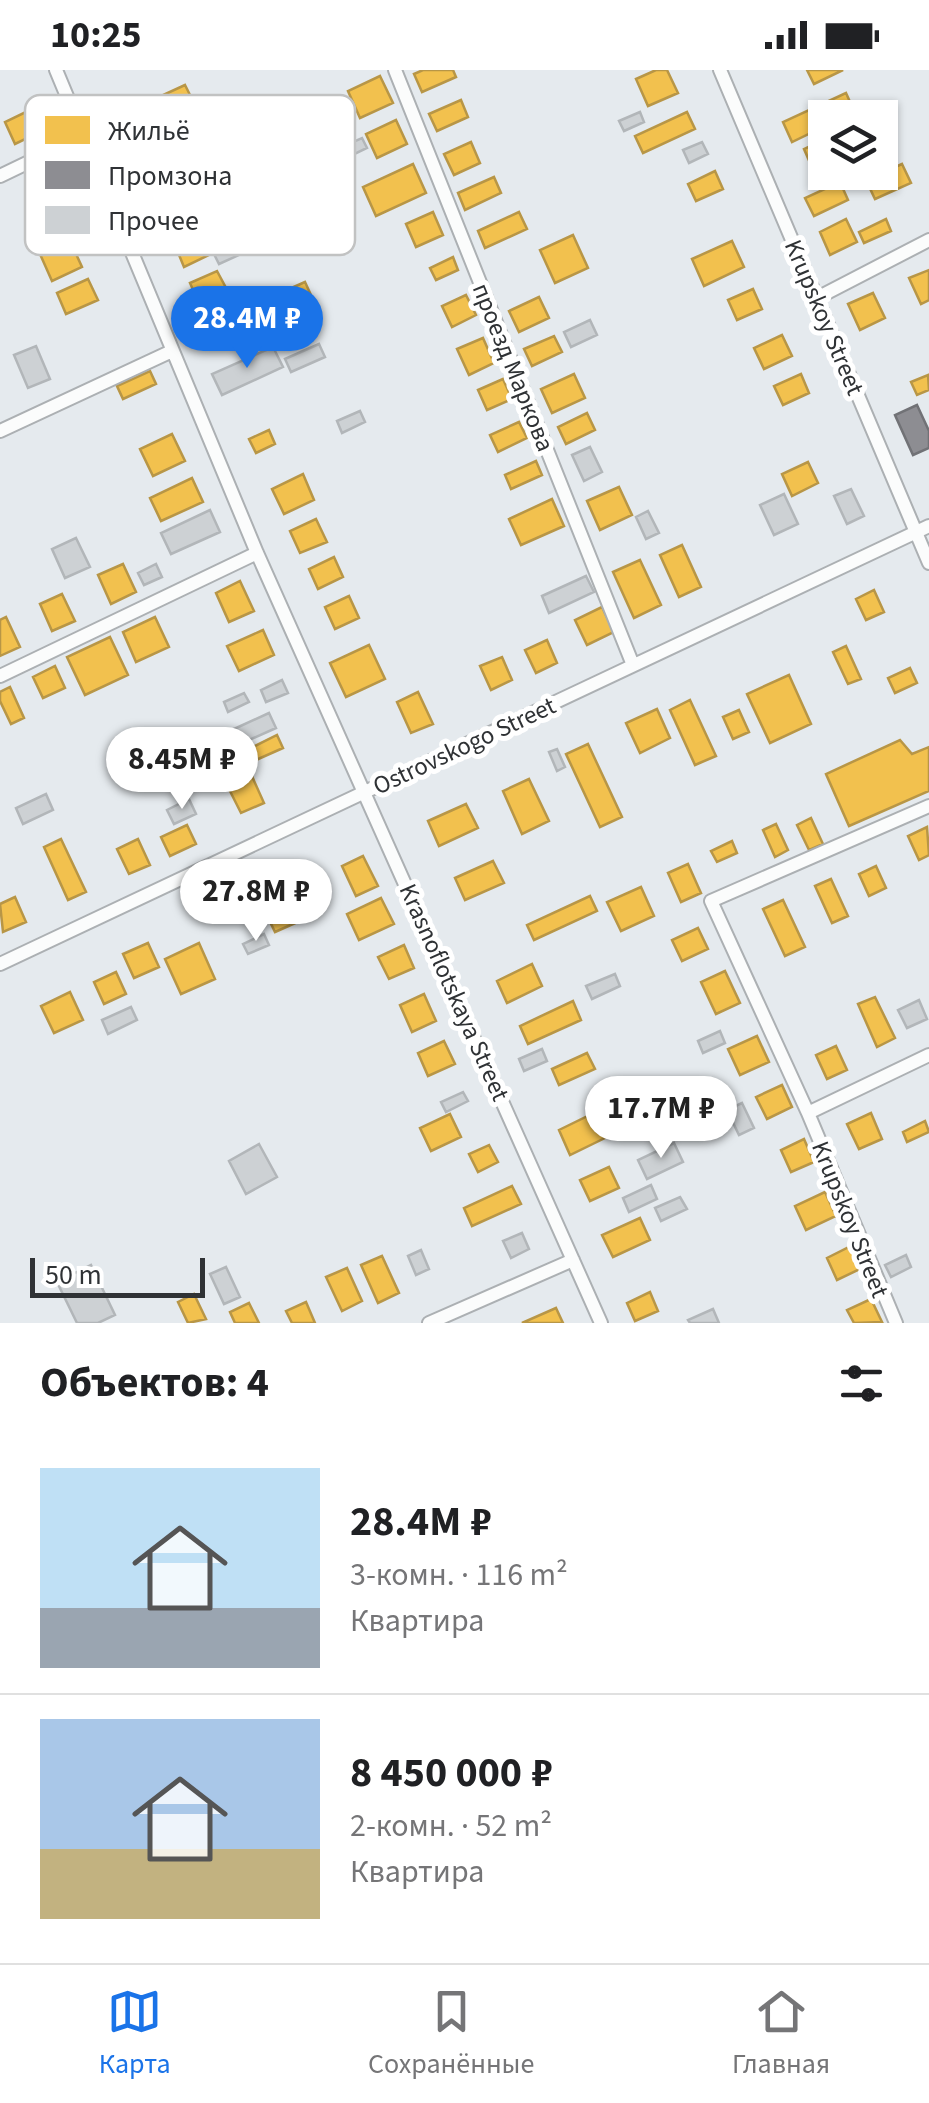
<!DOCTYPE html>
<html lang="ru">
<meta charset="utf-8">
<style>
:root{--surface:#fff;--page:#f2f2f2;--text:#202124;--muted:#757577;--line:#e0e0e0;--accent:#1a73e8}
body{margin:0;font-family:"Source Sans 3",sans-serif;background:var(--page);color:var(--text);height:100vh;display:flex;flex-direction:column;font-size:38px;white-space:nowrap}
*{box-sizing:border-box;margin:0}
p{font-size:32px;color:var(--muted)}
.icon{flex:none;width:55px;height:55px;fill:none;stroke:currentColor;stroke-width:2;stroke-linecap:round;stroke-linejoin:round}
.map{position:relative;height:1253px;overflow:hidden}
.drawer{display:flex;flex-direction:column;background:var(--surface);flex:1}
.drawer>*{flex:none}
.fabs{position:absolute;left:808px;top:30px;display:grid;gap:20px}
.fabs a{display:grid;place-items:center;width:90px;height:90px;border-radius:0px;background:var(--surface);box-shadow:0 2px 8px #0004;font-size:50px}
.scale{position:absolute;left:30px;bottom:25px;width:175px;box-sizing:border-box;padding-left:10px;border:5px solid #2f3235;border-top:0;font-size:28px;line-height:35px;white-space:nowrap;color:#2f3235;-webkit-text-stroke:8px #fff;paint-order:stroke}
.price{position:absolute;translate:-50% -85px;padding:0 22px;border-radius:35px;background:#fff;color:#222;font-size:32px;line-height:65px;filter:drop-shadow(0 2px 5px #0008)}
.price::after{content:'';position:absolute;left:50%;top:60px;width:30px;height:22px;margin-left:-15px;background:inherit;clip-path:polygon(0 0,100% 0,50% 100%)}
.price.active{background:var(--accent);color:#fff}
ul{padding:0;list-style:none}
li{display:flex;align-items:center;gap:30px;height:250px;padding:0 40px}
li+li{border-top:2px solid var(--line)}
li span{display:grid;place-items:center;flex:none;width:280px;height:200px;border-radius:0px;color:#555}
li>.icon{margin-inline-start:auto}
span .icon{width:120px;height:120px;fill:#fffc;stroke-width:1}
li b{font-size:42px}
h2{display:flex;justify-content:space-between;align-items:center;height:120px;padding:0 40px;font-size:42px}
.status{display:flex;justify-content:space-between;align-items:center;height:70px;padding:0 50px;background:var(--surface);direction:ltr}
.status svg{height:28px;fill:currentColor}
.tab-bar{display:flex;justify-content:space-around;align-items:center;height:140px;border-top:2px solid var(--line);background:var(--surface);font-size:28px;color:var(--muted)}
.tab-bar a{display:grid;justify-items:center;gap:5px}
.tab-bar .active{color:var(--accent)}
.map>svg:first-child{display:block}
.homes{fill:#f2c14e;stroke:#b89646;stroke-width:2.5}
.industry{fill:#8d8d92;stroke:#717276;stroke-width:2.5}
.building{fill:#cdd1d4;stroke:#b2b6b9;stroke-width:2.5}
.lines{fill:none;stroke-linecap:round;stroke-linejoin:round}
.lane-casing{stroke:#acb0b3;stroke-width:16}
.lane{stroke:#fbfcfc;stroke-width:12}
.labels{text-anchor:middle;stroke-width:10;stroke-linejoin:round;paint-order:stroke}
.street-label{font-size:25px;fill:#2f3235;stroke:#fff}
.key{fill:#fff;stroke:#c1c2c2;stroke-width:2.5}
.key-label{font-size:28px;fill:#2f3235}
</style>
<div class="status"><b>10:25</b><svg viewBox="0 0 49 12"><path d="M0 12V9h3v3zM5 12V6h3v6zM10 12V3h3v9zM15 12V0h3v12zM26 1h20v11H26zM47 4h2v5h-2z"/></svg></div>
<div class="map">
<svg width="929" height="1253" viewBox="0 0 929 1253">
<rect width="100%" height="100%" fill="#e5eaee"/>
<path class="homes" d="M423 0H453L456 7 422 22 414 4Z
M656 0H667L678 23 648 36 636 9Z
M807 0H843L814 14Z
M380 6 393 33 360 48 348 21Z
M185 15 194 33 181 39 202 83 144 110 138 97 172 81 158 51 124 67 115 47Z
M846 23 855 43 844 48H825V56L792 72 783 52Z
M461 30 468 47 437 61 429 44Z
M30 40 40 62 15 74 5 52Z
M687 42 695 59 643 83 635 66Z
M396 50 407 74 377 88 366 64Z
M825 69V89L811 95 804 79Z
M471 72 480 93 454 105 444 84Z
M413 94 426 123 376 146 363 117Z
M902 94 911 113 875 129 866 110Z
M715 101 723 119 696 131 688 114Z
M494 107 501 123 465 140 458 123Z
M840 112 848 130 814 146 805 128Z
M433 142 443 165 416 177 406 154Z
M519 142 527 159 485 178 478 161Z
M846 149 857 172 830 185 820 162Z
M886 149 891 161 864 173 859 162Z
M66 162 82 197 52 211 36 175Z
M573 165 588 198 555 213 540 180Z
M205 167 213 183 184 197 177 180Z
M732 171 744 197 704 216 692 189Z
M453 187 458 200 436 210 430 198Z
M929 200V230L921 234 909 208Z
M217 201 225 216 197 229 190 213Z
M88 209 98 230 66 244 57 223Z
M305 212 317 238 274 257 262 231Z
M753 219 762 239 737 250 728 230Z
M873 223 885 248 860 260 848 234Z
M466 225 476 245 452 257 442 236Z
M539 227 549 248 519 262 509 241Z
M782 265 792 286 764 299 754 278Z
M554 266 562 282 532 296 524 279Z
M483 268 494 293 469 305 457 279Z
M150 301 156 314 123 329 117 316Z
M574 304 585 328 552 343 541 319Z
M801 304 809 323 783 335 774 316Z
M928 305 929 320 917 325 911 312Z
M503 309 512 329 487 340 478 320Z
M587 343 595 360 566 374 558 357Z
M519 352 527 368 498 382 490 365Z
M269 360 275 374 256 383 249 369Z
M172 364 185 391 153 406 140 379Z
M536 391 542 405 511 419 505 405Z
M808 392 818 413 792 426 782 404Z
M303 404 314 430 284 444 272 419Z
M192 408 203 432 161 451 150 428Z
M619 417 632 445 600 460 587 431Z
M552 429 564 456 521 475 509 449Z
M316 449 327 472 300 483 290 461Z
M682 475 701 517 679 527 660 485Z
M334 487 343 507 318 519 309 499Z
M640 490 661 535 634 548 613 502Z
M123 494 136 522 111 534 98 505Z
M240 511 254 541 229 552 216 523Z
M874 520 884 542 866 550 856 529Z
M62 524 75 551 52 561 40 534Z
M349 526 359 548 335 559 325 537Z
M602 537 614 562 587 575 575 550Z
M6 547 20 577 0 586V550Z
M155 547 169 577 136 592 123 562Z
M263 560 274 585 239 601 227 576Z
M110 567 128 605 85 625 67 587Z
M547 570 557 593 536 603 525 580Z
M369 575 385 609 346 627 330 593Z
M846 576 861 609 848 614 833 582Z
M502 587 512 610 491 620 480 596Z
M55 596 65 618 43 628 33 607Z
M910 598 917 613 895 623 888 608Z
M789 605 811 654 770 673 747 624Z
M10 617 24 648 11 654 0 631V622Z
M418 622 433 654 411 663 397 632Z
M690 630 716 686 695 695 670 640Z
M657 639 670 668 640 683 626 653Z
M739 640 749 662 733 669 723 647Z
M277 665 283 678 256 690 251 678Z
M900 670 912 684 929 677V721L849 756 826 704Z
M588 674 622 747 600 757 566 684Z
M251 704 264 733 241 743 227 715Z
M529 709 549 751 522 764 503 721Z
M466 734 478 758 439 776 428 751Z
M811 748 823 774 809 780 797 755Z
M776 754 788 780 775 787 763 760Z
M187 755 196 774 170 786 161 767Z
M927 757 929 785 919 790 908 766Z
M61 769 86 822 68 830 44 777Z
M138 769 150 795 129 804 117 779Z
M732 771 737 783 717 792 711 781Z
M363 786 378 816 356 826 342 796Z
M493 791 504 813 465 830 455 808Z
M688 794 701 823 681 832 668 803Z
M876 796 886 818 869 826 859 804Z
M831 809 848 846 832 853 815 816Z
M641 817 654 846 621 861 607 832Z
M289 820 302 850 275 862 261 833Z
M590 826 597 841 534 870 527 855Z
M15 827 26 852 3 862 0 834Z
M381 828 394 854 359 870 347 844Z
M783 830 805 877 785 886 763 839Z
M698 858 708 879 682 891 672 870Z
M148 873 159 897 134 908 123 884Z
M199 873 215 909 181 924 165 889Z
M404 875 414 898 389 909 378 887Z
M532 894 542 916 507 933 497 911Z
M725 901 740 933 716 944 701 912Z
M116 902 126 924 104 934 94 912Z
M70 922 83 950 54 963 41 936Z
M424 924 436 951 412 962 400 935Z
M875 927 895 968 877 977 858 934Z
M573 931 581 950 528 974 520 956Z
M757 966 769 992 740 1005 728 979Z
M444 971 455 994 428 1006 418 983Z
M836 976 847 1000 827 1009 816 985Z
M587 983 595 999 559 1015 552 999Z
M782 1015 792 1037 767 1049 756 1027Z
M596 1042 607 1067 570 1085 559 1060Z
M871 1043 882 1069 859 1079 847 1054Z
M450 1044 461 1067 431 1081 420 1058Z
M925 1051 929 1062 907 1072 903 1062Z
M804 1069 814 1092 791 1102 781 1080Z
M489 1075 498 1092 478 1102 469 1084Z
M609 1097 619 1118 590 1131 580 1110Z
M512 1116 521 1134 472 1156 464 1138Z
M825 1122 836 1146 806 1160 795 1136Z
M640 1148 650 1170 613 1187 602 1165Z
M851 1176 862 1198 837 1210 827 1188Z
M382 1186 399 1223 378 1233 361 1195Z
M347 1198 362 1231 342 1241 326 1207Z
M650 1222 658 1241 635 1251 627 1233Z
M194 1224 206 1249 188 1253 178 1232Z
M871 1229 882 1252 854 1253 847 1240Z
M306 1232 315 1253H292L286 1241Z
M249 1233 259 1253H235L230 1242Z
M556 1238 563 1253H522Z"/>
<path class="industry" d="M917 335 929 361V378L913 385 895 345Z"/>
<path class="building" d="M640 42 644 52 624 61 619 51Z
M362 68 367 78 342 90 337 79Z
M702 72 708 84 689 93 683 80Z
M234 175 239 185 219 194 214 184Z
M590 250 597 265 571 277 564 262Z
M319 274 325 287 291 302 285 289Z
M36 276 50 309 28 318 14 285Z
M273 277 283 297 222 325 212 304Z
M360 341 365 352 342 363 337 351Z
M590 377 602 402 584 411 572 385Z
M851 419 864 446 847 454 834 426Z
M784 424 798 454 774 465 760 435Z
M210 440 220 462 171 484 161 463Z
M648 441 659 463 646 469 636 447Z
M76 468 90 497 65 508 52 479Z
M156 494 162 507 144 515 138 503Z
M586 506 594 522 549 543 542 526Z
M282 610 288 623 266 632 261 620Z
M244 623 249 632 228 642 224 632Z
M269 643 276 658 240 674 234 659Z
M557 679 565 697 557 701 549 682Z
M46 724 53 740 23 754 16 738Z
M189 729 196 744 174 754 167 740Z
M264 864 269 875 248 884 243 874Z
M615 904 620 916 592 929 586 916Z
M919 930 927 949 907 958 898 940Z
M131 937 137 950 108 964 102 950Z
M720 961 725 973 703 983 698 971Z
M542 979 547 991 524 1001 519 989Z
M463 1022 468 1031 446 1042 441 1032Z
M742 1033 754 1058 739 1065 727 1040Z
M674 1073 683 1092 647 1109 638 1090Z
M259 1074 277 1107 246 1124 229 1091Z
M651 1115 657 1129 629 1142 623 1128Z
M680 1127 687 1139 661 1151 655 1138Z
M522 1163 529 1179 511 1188 503 1171Z
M421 1180 429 1199 416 1205 408 1186Z
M906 1185 911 1197 891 1207 885 1195Z
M91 1195 115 1245 98 1253H77L57 1212Z
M226 1197 240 1227 224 1234 210 1204Z
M713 1239 719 1253H690L688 1250Z"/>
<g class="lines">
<defs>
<path id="lane" d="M56 0 257 483 601 1253
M395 0 633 595
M720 0 929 493
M0 106 83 66
M817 228 929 170
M0 361 172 281
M0 606 257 483
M0 894 929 456
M808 1043 929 985
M429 1253 573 1190
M896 1253 808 1043 711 831 929 736"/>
</defs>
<use href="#lane" class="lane-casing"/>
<use href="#lane" class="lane"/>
</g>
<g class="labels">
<g class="street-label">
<text transform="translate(825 247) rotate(67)" y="9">Krupskoy Street</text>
<text transform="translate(514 297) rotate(68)" y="9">проезд Маркова</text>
<text transform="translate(464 675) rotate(-25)" y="9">Ostrovskogo Street</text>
<text transform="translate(455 922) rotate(66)" y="9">Krasnoflotskaya Street</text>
<text transform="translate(851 1149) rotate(68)" y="9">Krupskoy Street</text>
</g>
</g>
<rect x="25" y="25" width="330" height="160" rx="15" class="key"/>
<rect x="45" y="46" width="45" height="28" fill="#f2c14e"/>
<rect x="45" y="91" width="45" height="28" fill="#8d8d92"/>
<rect x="45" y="136" width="45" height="28" fill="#cdd1d4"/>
<g class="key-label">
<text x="108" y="70">Жильё</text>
<text x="108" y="115">Промзона</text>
<text x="108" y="160">Прочее</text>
</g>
</svg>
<div class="fabs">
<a><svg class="icon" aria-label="layers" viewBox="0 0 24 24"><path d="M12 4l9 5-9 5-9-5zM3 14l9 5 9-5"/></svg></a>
</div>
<div class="scale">50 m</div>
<b class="price active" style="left:247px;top:301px">28.4M ₽</b>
<b class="price" style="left:182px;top:742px">8.45M ₽</b>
<b class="price" style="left:256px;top:874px">27.8M ₽</b>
<b class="price" style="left:661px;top:1091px">17.7M ₽</b>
</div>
<section class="drawer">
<h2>Объектов: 4<svg class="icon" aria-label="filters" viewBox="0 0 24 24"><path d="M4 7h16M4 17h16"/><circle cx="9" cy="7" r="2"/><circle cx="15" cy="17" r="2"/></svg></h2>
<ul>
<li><span style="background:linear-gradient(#bfe0f5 70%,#9aa5b1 0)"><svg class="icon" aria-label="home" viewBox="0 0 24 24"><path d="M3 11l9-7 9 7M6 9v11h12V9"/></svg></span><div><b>28.4M ₽</b><p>3-комн. · 116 m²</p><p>Квартира</p></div></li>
<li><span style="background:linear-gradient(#a9c7e8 65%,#c2b280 0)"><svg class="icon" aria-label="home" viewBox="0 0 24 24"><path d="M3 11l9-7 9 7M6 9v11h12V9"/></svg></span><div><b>8 450 000 ₽</b><p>2-комн. · 52 m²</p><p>Квартира</p></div></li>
</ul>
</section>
<nav class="tab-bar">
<a class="active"><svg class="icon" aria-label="map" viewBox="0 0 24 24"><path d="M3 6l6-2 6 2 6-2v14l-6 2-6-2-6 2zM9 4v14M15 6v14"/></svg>Карта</a>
<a><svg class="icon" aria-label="saved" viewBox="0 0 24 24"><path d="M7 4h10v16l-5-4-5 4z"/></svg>Сохранённые</a>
<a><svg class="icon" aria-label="home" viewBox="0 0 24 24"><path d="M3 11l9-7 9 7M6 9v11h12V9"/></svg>Главная</a>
</nav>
